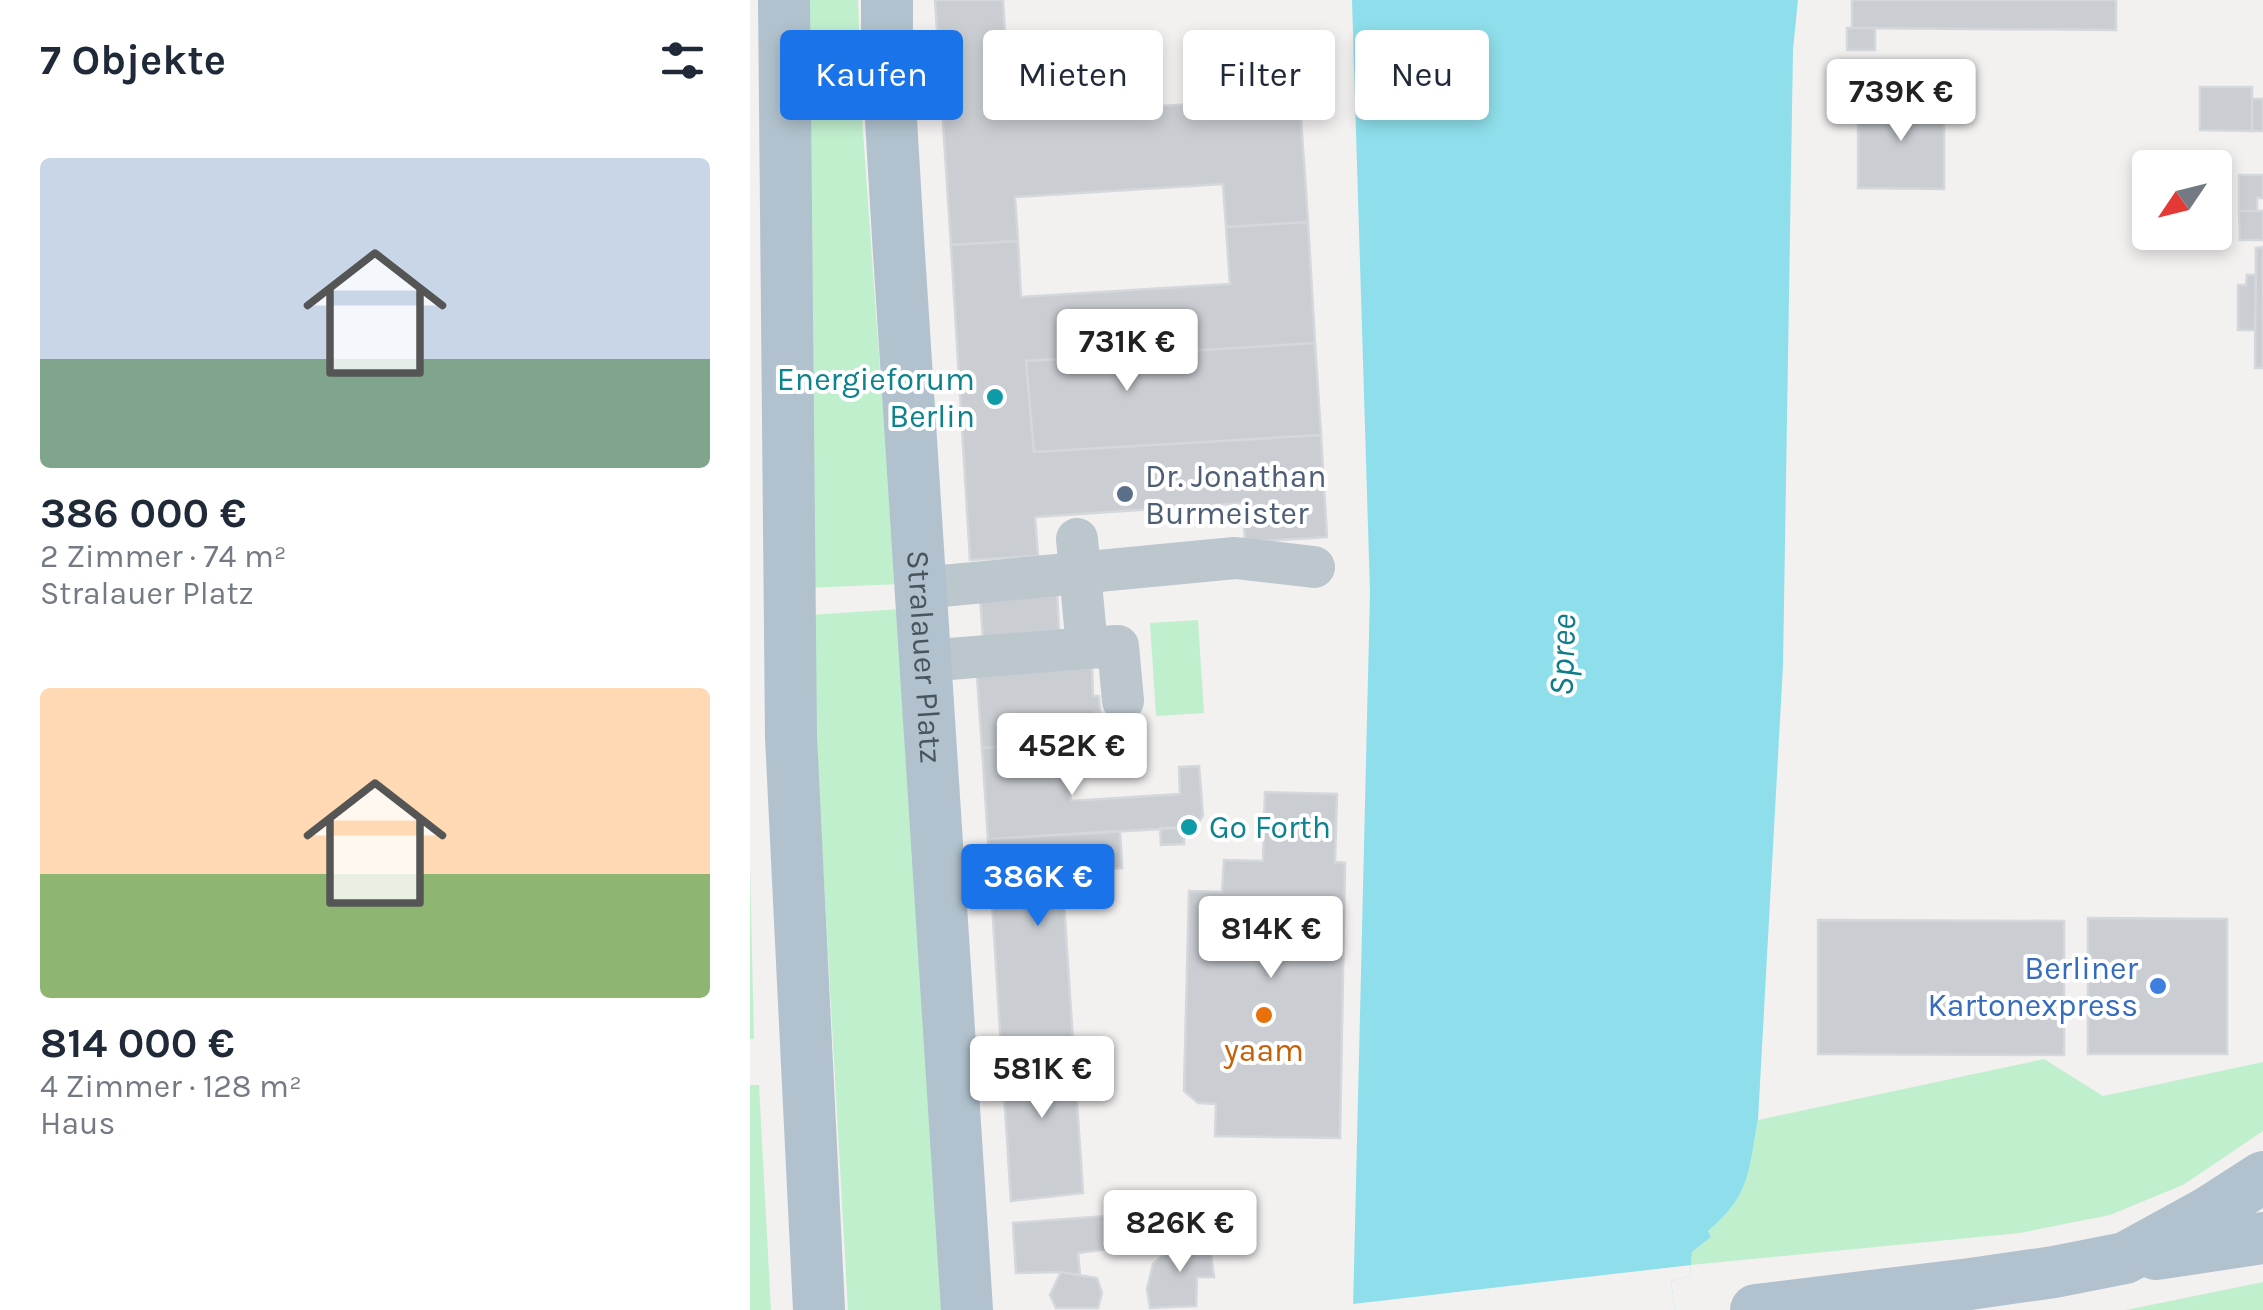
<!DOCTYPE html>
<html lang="de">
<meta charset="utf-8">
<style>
:root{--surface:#fff;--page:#f6f6f7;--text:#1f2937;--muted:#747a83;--accent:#1a73e8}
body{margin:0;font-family:Karla,sans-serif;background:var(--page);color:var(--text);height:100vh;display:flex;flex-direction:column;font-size:38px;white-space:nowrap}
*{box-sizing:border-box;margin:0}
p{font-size:32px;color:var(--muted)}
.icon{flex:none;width:55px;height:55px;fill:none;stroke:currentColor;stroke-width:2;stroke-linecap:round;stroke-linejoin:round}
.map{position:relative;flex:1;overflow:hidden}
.details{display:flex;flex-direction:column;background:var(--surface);width:750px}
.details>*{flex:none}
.banner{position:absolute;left:30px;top:30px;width:950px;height:90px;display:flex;gap:20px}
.needle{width:65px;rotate:235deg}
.controls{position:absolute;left:1382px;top:150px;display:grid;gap:20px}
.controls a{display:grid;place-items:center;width:100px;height:100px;border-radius:10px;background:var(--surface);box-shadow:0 5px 15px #0003;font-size:50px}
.price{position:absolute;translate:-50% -85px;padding:0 22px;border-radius:10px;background:#fff;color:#222;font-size:32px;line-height:65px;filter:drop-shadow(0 2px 5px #0008)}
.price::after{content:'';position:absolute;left:50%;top:60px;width:30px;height:22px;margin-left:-15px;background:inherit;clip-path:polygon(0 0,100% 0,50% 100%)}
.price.active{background:var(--accent);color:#fff}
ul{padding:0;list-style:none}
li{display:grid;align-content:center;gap:20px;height:530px;padding:0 40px}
li span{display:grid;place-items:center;height:310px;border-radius:10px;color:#555}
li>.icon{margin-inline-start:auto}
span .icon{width:180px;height:180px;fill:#fffc;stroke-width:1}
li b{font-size:42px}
h2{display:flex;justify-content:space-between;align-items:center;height:120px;padding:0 40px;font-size:42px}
.pill{padding:0 35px;border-radius:10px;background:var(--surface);box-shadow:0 5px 15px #0003;font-size:35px;line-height:90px}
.pill.active{background:var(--accent);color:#fff}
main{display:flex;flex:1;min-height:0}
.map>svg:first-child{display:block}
.green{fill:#c0efce}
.water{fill:#8edfeb}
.pier{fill:#f3f0f0}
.building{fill:#caced3;stroke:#d4d7db;stroke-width:2.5}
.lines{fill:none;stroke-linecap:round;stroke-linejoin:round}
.minor{stroke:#bcc6cd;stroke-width:42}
.major{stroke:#b1c2ce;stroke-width:52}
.culture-dot{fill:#0f9aa8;stroke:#fff;stroke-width:4}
.service-dot{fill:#5c6f8a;stroke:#fff;stroke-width:4}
.shop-dot{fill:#3f7fe0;stroke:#fff;stroke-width:4}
.food-dot{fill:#e8710a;stroke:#fff;stroke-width:4}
.labels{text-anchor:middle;stroke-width:8;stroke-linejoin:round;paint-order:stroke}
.culture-label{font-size:32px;fill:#0d838f;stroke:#fff;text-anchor:end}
.service-label{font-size:32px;fill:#4e5e75;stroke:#fff;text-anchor:start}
.street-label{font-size:32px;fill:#48555d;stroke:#fff}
.shop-label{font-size:32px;fill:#366cbe;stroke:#fff;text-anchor:end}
.food-label{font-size:32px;fill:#c56008;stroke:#fff}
.water-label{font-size:35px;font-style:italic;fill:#0f7c8b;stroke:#fff}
</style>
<main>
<section class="details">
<h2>7 Objekte<svg class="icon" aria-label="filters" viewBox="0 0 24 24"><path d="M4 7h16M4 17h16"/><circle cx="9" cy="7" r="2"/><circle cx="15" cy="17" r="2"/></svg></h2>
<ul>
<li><span style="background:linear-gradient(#c9d6e8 65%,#7fa58c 0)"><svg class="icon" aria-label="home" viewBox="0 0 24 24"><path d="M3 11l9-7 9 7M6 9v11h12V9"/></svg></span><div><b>386 000 €</b><p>2 Zimmer · 74 m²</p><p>Stralauer Platz</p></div></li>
<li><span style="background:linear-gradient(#ffd9b3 60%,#8fb573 0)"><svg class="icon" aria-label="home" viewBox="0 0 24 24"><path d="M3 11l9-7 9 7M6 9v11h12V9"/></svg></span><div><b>814 000 €</b><p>4 Zimmer · 128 m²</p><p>Haus</p></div></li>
</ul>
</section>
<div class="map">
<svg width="1513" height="1310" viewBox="0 0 1513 1310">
<rect width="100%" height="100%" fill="#f3f0f0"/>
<path class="green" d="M53 0H108L112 117 131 384 152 584 56 588Z
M151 609 198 1310H98L59 615Z
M448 620 454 713 406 716 400 623Z
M0 866 4 1039H0Z
M1294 1059 1353 1096 1513 1062V1131L1433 1185 1360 1215 1270 1233 941 1265 942 1252 961 1237 958 1231C1001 1195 998 1172 1008 1120Z
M0 1085H9L21 1310H0Z
M1513 1282V1310H1376Z"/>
<path class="water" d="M602 0H1048L1043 49 1033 665 1008 1120C998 1172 1001 1195 958 1231L961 1237 942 1252 940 1276 921 1281 925 1310H603L620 592Z"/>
<path class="pier" d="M941 1265 940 1276 921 1281 925 1310H603V1304Z"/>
<path class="building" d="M185 0H253L260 116 535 98V105L550 104 558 222 476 227 473 184 265 197 268 241 201 245Z
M1102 0H1366V30L1102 28Z
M1097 28H1125V50H1097Z
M1450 87H1502V131L1450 130Z
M1108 98 1194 99V189L1108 188Z
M1502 99H1513V131H1502Z
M1489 175H1513V198H1507V211H1489Z
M1489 211H1513V240H1490Z
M558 222 565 343 276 361 284 452 571 435 577 537 495 542 493 503 285 517 288 556 220 560 201 245 268 241 271 297 480 284 476 227Z
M1513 247V368H1505L1506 248Z
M1497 275H1506L1505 330H1488V285H1496Z
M565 343 571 435 284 452 276 361Z
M307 592 309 630 233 637 230 598Z
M342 668 343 696H349L350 712H345L346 741 232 748 227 675Z
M318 743 321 801 430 794 429 767 449 766 453 816 445 827 238 839 232 748Z
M515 792 587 794 585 862 595 863 590 1138 465 1136 466 1104 448 1103 434 1091 439 891 472 892 474 860 513 861Z
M434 827V844L411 845 410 828Z
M370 831 372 868 312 872 323 1042 251 1046 238 839Z
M1338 918 1477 919V1054H1338Z
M1068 920 1314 921V1055L1068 1054Z
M323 1042 333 1193 261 1201 251 1046Z
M396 1210 400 1235 396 1241 372 1244 367 1237 364 1213Z
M356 1216 359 1249 328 1253 330 1275 311 1272 266 1273 263 1223Z
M444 1235 459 1240 464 1277H447L446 1306 400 1308 397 1289 403 1264 418 1251 432 1249Z
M311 1272 347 1278 352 1293 348 1308H306L300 1295Z"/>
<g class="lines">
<path class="minor" d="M171 588 485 558 564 567
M337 648 368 646 373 701
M175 661 337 648 327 539"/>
<g class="major">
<path d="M34 0 41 737 69 1310"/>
<path id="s1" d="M137 0V52L148 238 217 1310"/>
<path d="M1406 1254 1513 1238"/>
<path d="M1006 1310 1220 1284 1304 1272 1375 1258 1457 1213 1513 1177"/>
</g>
</g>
<g class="culture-dot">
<circle cx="245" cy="397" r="10"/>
<circle cx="439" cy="827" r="10"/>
</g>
<circle class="service-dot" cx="375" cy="494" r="10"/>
<circle class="shop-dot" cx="1408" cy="986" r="10"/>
<circle class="food-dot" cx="514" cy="1015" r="10"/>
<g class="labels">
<g class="culture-label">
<text x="225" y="390">Energieforum<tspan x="225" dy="37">Berlin</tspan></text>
<text x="459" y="838" text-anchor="start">Go Forth</text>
</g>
<g class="service-label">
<text x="395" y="487">Dr. Jonathan<tspan x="395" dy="37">Burmeister</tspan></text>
</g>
<g class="street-label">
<text dy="11" stroke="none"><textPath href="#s1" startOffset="658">Stralauer Platz</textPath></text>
</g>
<g class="shop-label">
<text x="1388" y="979">Berliner<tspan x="1388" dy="37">Kartonexpress</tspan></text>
</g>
<g class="food-label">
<text x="514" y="1061">yaam</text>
</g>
<g class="water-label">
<text transform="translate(812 655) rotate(-88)" y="12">Spree</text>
</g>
</g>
</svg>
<div class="controls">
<a><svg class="needle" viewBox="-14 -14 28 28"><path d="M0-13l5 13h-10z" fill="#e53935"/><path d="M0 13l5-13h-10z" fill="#747a83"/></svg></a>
</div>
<b class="price" style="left:1151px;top:144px">739K €</b>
<b class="price" style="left:377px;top:394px">731K €</b>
<b class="price" style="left:322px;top:798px">452K €</b>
<b class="price active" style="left:288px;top:929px">386K €</b>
<b class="price" style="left:521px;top:981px">814K €</b>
<b class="price" style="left:292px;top:1121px">581K €</b>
<b class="price" style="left:430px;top:1275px">826K €</b>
<div class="banner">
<a class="pill active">Kaufen</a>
<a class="pill">Mieten</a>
<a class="pill">Filter</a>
<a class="pill">Neu</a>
</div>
</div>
</main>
